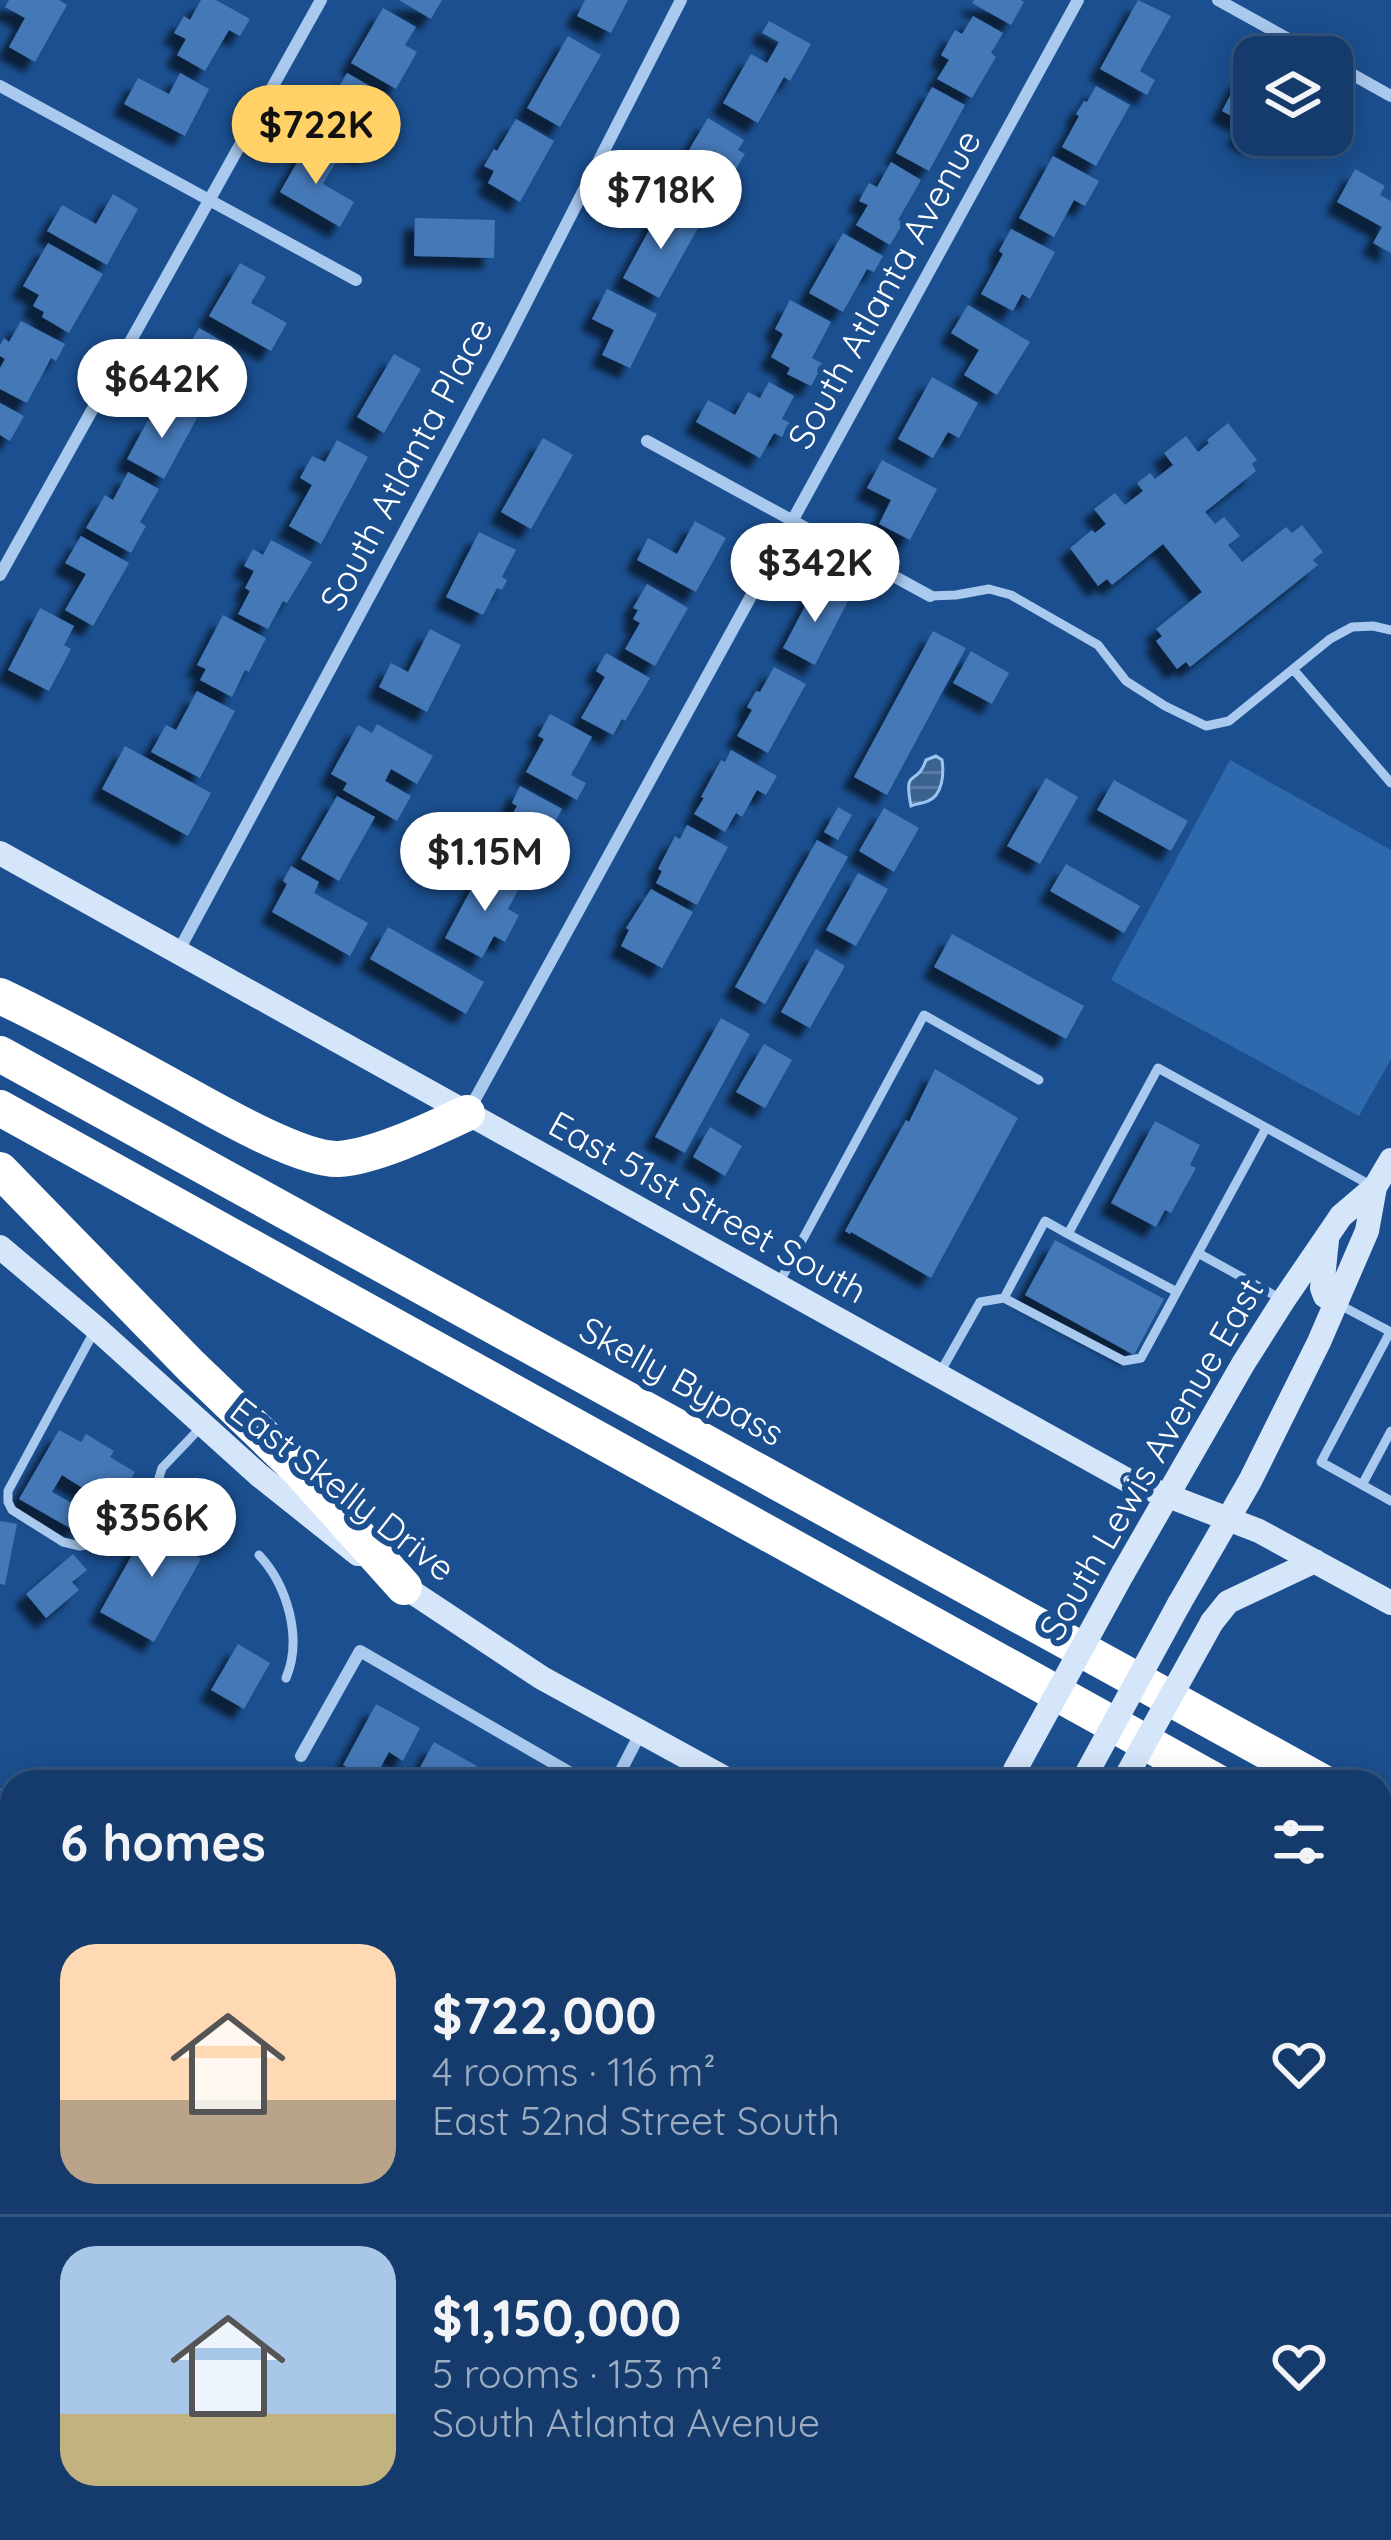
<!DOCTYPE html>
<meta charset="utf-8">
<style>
:root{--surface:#143b6b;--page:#214673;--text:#f1f3f6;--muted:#9dadc1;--line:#33557e;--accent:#ffd166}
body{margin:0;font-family:Quicksand,sans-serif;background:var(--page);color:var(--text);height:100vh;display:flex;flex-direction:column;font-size:45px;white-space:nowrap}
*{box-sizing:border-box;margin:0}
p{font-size:39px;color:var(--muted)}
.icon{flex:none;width:66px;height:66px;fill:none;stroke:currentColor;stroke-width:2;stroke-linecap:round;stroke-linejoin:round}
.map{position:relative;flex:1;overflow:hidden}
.drawer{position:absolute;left:0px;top:1770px;width:1392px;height:771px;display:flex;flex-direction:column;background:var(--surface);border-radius:36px 36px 0 0;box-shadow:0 6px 30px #0003,0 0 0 3px var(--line)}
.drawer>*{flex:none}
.controls{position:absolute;left:1233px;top:36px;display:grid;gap:24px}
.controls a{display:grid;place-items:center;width:120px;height:120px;border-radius:24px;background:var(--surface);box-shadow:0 6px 30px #0003,0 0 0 3px var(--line);font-size:60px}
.price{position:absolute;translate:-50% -102px;padding:0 27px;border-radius:42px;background:#fff;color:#222;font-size:39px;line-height:78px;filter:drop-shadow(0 3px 6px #0008)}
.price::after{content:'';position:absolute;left:50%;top:72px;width:36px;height:27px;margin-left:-18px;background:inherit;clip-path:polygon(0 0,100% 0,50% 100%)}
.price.on{background:var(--accent);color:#111}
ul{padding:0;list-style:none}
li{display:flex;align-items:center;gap:36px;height:300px;padding:0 60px}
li+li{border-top:3px solid var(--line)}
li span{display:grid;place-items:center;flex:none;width:336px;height:240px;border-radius:36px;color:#555}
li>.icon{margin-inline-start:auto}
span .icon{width:144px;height:144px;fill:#fffc;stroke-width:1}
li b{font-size:51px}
h2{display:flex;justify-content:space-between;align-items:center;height:144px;padding:0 60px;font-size:51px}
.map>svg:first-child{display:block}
.green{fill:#2e69ad}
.water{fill:url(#water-rules);stroke:#9cc4f0;stroke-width:3}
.building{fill:#4478b7;filter:url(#shadow)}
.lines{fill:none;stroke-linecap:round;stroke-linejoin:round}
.lane{stroke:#a9c9ee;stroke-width:9}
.street{stroke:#a9c9ee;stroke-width:12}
.secondary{stroke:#d6e6fa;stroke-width:24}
.highway{stroke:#fff;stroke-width:36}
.secondary-bridge{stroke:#d6e6fa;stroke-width:24}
.labels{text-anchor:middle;stroke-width:12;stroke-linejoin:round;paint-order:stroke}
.street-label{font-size:36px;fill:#fff;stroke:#1b4f8f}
</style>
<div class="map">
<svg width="1391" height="2540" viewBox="0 0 1391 2540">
<defs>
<pattern id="water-rules" width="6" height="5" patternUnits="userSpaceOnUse" patternTransform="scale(3)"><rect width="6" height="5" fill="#3c6290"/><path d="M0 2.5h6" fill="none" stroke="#597aa1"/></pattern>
<filter id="shadow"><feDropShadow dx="-11" dy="11" stdDeviation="3" flood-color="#0009"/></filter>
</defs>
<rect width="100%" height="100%" fill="#1b4f8f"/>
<path class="green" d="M1230 760 1391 850V1059L1359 1116 1111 980Z"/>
<path class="water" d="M936 756 942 760C944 773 943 795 928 801 923 804 917 803 911 806 903 765 917 788 926 760Z"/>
<path class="building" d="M9 0H59L67 5 35 62 9 47 25 18 5 7Z
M201 0H216L250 19 240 36 229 30 205 71 177 55 186 39 174 33 184 16 190 20Z
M399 0H442L431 19Z
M585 0H628L611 33 577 16Z
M974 0H1021L1024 2 1011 25 972 3Z
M1138 0 1171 16 1140 71 1155 80 1147 95 1100 69Z
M383 8 416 27 405 45 417 52 396 89 351 63Z
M973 16 1003 33 991 53 996 57 972 98 937 79 949 60 941 55 955 30 962 34Z
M769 21 811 44 790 81 784 77 758 123 723 103 751 54 767 63 779 42 762 33Z
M568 36 601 55 560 127 527 108Z
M180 73 209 89 185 136 124 104 138 78 169 94Z
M347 73 389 97 375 123 383 127 366 155 316 127Z
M1241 75 1254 82V135H1262L1256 145 1238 135 1245 123 1222 111Z
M1096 86 1130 105 1096 166 1062 147 1079 116 1076 114 1084 101 1087 102Z
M932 87 965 105 929 171 896 153Z
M708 118 744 140 738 150 745 154 717 201 674 175Z
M516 119 554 141 520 202 488 183 494 171 484 166 494 149 497 151Z
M307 145 336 162 323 184 354 202 340 227 280 192Z
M1053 156 1099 181 1085 206 1074 200 1054 237 1019 218Z
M891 162 921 180 898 220 903 223 890 245 856 225 868 205 859 201 869 183 877 187Z
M1355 169 1385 186 1380 195 1391 201V253L1373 243 1382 227 1337 202Z
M113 194 138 209 107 265 47 231 62 205 96 224Z
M662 206 699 226 659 298 623 278Z
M415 218 495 220 494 258 414 256Z
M1011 229 1055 252 1030 299 1022 294 1013 311 981 294 1003 254 999 251Z
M843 233 883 256 874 272 867 269 843 312 809 293Z
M48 243 103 274 69 333 42 317 44 312 33 306 39 295 23 286Z
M240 263 266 277 251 303 287 323 271 351 209 316Z
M607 289 657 314 630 368 602 355 614 330 592 319Z
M790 300 831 322 812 358 823 364 811 386 787 374 790 368 771 357 783 334 775 329Z
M968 305 1030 342 997 395 964 375 979 350 951 333Z
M21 321 65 344 56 361 51 358 27 403 0 389V368L5 359 0 356V345L4 338 9 342Z
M199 328 232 347 198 406 165 387Z
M394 354 421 369 384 433 357 417Z
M932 377 978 403 959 438 948 432 933 458 898 439Z
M769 382 794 396 782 419 790 423 782 437 774 433 760 458 696 422 708 400 735 415 748 392 760 398Z
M167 402 197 418 164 479 127 459 148 420 156 424Z
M0 403 24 416 10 441 0 435Z
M1228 423 1257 460 1252 464 1256 471 1205 512 1215 524 1224 517 1240 536 1228 545 1242 562 1286 527 1292 533 1302 525 1323 552 1313 560 1318 565 1190 667 1186 662 1177 669 1156 641 1162 636 1156 629 1202 592 1163 544 1112 585 1107 579 1098 586 1070 548 1092 530 1095 533 1106 524 1094 509 1115 493 1125 505 1143 491 1137 483 1150 473 1155 479 1173 465 1164 453 1186 436 1198 452 1209 443 1207 440Z
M543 438 573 455 531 529 501 512Z
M337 440 368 457 321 544 289 526 312 485 300 478 312 456 325 462Z
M882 460 937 489 910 540 879 524 891 500 867 488Z
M128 472 159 489 140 522 146 526 131 553 86 528 105 495 113 500Z
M695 521 726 538 696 592 637 560 648 538 677 554Z
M479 532 516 550 502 577 507 580 502 590 497 588 483 615 446 597Z
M81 536 129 563 93 626 65 610 86 574 65 563Z
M271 540 312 562 287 603 283 601 268 629 238 614 250 591 245 588 254 571 244 566 253 549 263 555Z
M647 584 688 608 655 666 625 649 640 623 633 619 638 610 633 608Z
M816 585 848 601 815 665 783 648Z
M40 608 74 626 64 645 71 649 49 691 8 670Z
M223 615 266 638 249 672 245 670 232 697 200 680 206 669 197 665Z
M430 629 461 645 427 712 379 687 391 663 408 672Z
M933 631 966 648 887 795 854 777Z
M971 651 1009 673 992 704 953 683Z
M606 653 650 678 625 721 622 719 613 735 581 718 605 677 596 671Z
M774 667 806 684 768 753 737 736 752 710 747 707 756 691 760 692Z
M197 691 235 711 200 778 151 752 166 725 176 730Z
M550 714 592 737 571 775 586 783 577 800 526 772 544 739 538 736Z
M377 724 433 756 417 784 391 769 385 781 411 796 397 821 343 790 347 783 331 774 358 725 372 733Z
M125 746 211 793 188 836 102 789Z
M731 750 777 776 766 795 757 790 742 817 736 813 725 832 694 814 704 798 701 797 721 760 725 762Z
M1046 778 1078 797 1040 864 1007 846Z
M1114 780 1188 821 1171 851 1097 810Z
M520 786 562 809 549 833 561 839 547 864 536 858 523 882 486 862 517 806 512 803Z
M337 796 375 817 339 881 301 859Z
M838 807 852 815 838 840 824 832Z
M884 808 919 828 894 872 859 851Z
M687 825 728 847 697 905 656 883 662 871 658 869 675 836 680 839Z
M817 840 848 857 765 1004 735 987Z
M1066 864 1140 906 1124 933 1050 891Z
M291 866 319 882 314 893 368 923 350 956 272 912 287 884 283 881Z
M483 867 520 887 508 909 519 915 505 942 494 936 482 958 445 938Z
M858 873 888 889 856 946 826 930Z
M651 889 693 912 662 968 621 946 629 930 626 928Z
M388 927 484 982 466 1014 370 959Z
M952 934 1084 1006 1066 1039 934 967Z
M816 949 845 966 810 1028 781 1012Z
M721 1018 750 1034 685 1153 655 1137Z
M764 1044 792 1060 765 1108 736 1092Z
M935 1069 1018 1118 931 1278 851 1232 850 1234 845 1231 906 1120 909 1122Z
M1155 1121 1200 1145 1190 1165 1196 1168 1171 1213 1165 1210 1156 1227 1111 1203Z
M710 1127 742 1146 725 1176 693 1157Z
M1055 1240 1164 1299 1134 1355 1025 1295Z
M59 1430 81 1442 86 1434 114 1451 110 1457 135 1472 114 1508 62 1475 52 1492 87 1512 75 1531 19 1499Z
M156 1512 187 1530 178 1546 201 1559 154 1642 100 1612Z
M0 1521 17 1524 5 1585 0 1584Z
M73 1554 87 1570 72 1582 79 1590 46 1618 26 1594Z
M238 1644 270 1663 244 1709 211 1690Z
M376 1704 420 1728 403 1761 389 1752 373 1781 343 1765Z
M434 1742 477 1766 467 1782H401L404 1775 413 1780Z
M0 1788 12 1794V1814L0 1836Z
M0 2190 12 2196V2251L0 2245Z
M12 2252V2338L0 2332V2275Z
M1391 2334V2369L1380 2363V2354Z
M1380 2410 1391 2416V2498L1380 2492 1387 2478 1380 2474Z
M0 2416 12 2423V2500L0 2493Z
M81 2529H131L136 2535 131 2540H91Z
M458 2529H505V2530L473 2540H452Z
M784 2529H859L853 2540H778Z
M864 2529H956L950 2540H884Z"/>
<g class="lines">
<path class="lane" d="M930 596 956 595 989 589 1011 595 1098 645 1126 681 1165 706 1206 726 1229 721 1330 639 1352 627 1373 626 1391 630
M1293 669 1391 783
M1068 1234 1177 1292
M1198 1253 1283 1300
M778 1285 924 1015 1039 1080
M1004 1298 1124 1361 1141 1358 1266 1128
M1338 1304 1391 1332
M96 1328 8 1491V1502L12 1510 63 1542 80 1546 120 1540 129 1533 158 1481 162 1468 203 1425
M1390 1332 1321 1462 1391 1501
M941 1371 980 1302 1004 1298 1045 1221 1068 1234 1158 1068 1372 1186
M1362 1485 1391 1431
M259 1555C287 1585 303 1638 286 1678
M226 2529 249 2540
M0 2537 2 2532
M34 2540V2529
M167 2540 173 2529"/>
<path class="street" d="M1218 0 1321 57
M1332 63 1391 96
M0 86 356 280
M647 441 930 596
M0 575 321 0
M178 952 501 352 681 0
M468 1112 1078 0
M301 1756 360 1651 586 1782
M615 1782 641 1732
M0 1980 12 1987
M1244 2529 1264 2540"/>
<path class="secondary" d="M0 853 1127 1480 1259 1531 1391 1603
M1327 1240 1322 1288 1325 1296 1336 1303
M0 1247 96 1328 260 1476 358 1554
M1123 1573 1243 1364 1283 1301 1341 1216 1375 1187
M391 1578 542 1678 732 1782
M1179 1604 1250 1481 1319 1342 1367 1231 1375 1187 1391 1160
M1212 1622 1228 1602 1315 1561
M1380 2128 1391 2132
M628 2540 634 2529"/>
<path class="highway" d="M0 996C58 1023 114 1055 171 1086 208 1106 298 1160 338 1159 375 1157 433 1129 467 1113
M0 1054 1322 1782
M0 1108 1217 1782
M0 1170 191 1366 299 1470 404 1587
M1380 1814 1391 1820
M1380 1872 1391 1878"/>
<path class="secondary-bridge" d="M1015 1770 1123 1573
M1082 1782 1179 1604
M1123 1782 1212 1622"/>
</g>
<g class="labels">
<g class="street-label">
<text transform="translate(884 289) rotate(-61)" y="13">South Atlanta Avenue</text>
<text transform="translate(406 464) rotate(-62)" y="13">South Atlanta Place</text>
<text transform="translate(708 1207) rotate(29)" y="13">East 51st Street South</text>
<text transform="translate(682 1381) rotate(29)" y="13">Skelly Bypass</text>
<text transform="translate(1151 1459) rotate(-60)" y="13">South Lewis Avenue East</text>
<text transform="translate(343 1489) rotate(38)" y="13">East Skelly Drive</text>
</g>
</g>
</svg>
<div class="controls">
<a><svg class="icon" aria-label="layers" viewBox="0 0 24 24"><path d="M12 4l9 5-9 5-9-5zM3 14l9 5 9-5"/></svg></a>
</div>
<b class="price on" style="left:316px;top:187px">$722K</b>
<b class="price" style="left:661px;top:252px">$718K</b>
<b class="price" style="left:162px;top:441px">$642K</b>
<b class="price" style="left:815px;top:625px">$342K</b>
<b class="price" style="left:485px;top:914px">$1.15M</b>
<b class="price" style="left:152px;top:1580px">$356K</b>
<section class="drawer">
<h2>6 homes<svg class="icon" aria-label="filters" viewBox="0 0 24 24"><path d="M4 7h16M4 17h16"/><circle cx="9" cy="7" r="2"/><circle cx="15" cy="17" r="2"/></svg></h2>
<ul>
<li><span style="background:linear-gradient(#ffd9b3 65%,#b9a48a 0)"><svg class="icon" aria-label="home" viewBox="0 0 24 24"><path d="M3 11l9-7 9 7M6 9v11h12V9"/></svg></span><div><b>$722,000</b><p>4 rooms · 116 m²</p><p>East 52nd Street South</p></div><svg class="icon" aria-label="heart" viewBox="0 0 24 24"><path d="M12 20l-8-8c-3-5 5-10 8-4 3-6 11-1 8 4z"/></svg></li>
<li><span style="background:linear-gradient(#a9c7e8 70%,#c2b280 0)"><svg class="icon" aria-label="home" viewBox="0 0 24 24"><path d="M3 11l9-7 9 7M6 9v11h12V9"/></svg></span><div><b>$1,150,000</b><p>5 rooms · 153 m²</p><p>South Atlanta Avenue</p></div><svg class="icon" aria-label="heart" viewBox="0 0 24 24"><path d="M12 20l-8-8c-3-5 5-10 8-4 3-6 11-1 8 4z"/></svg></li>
</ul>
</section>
</div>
